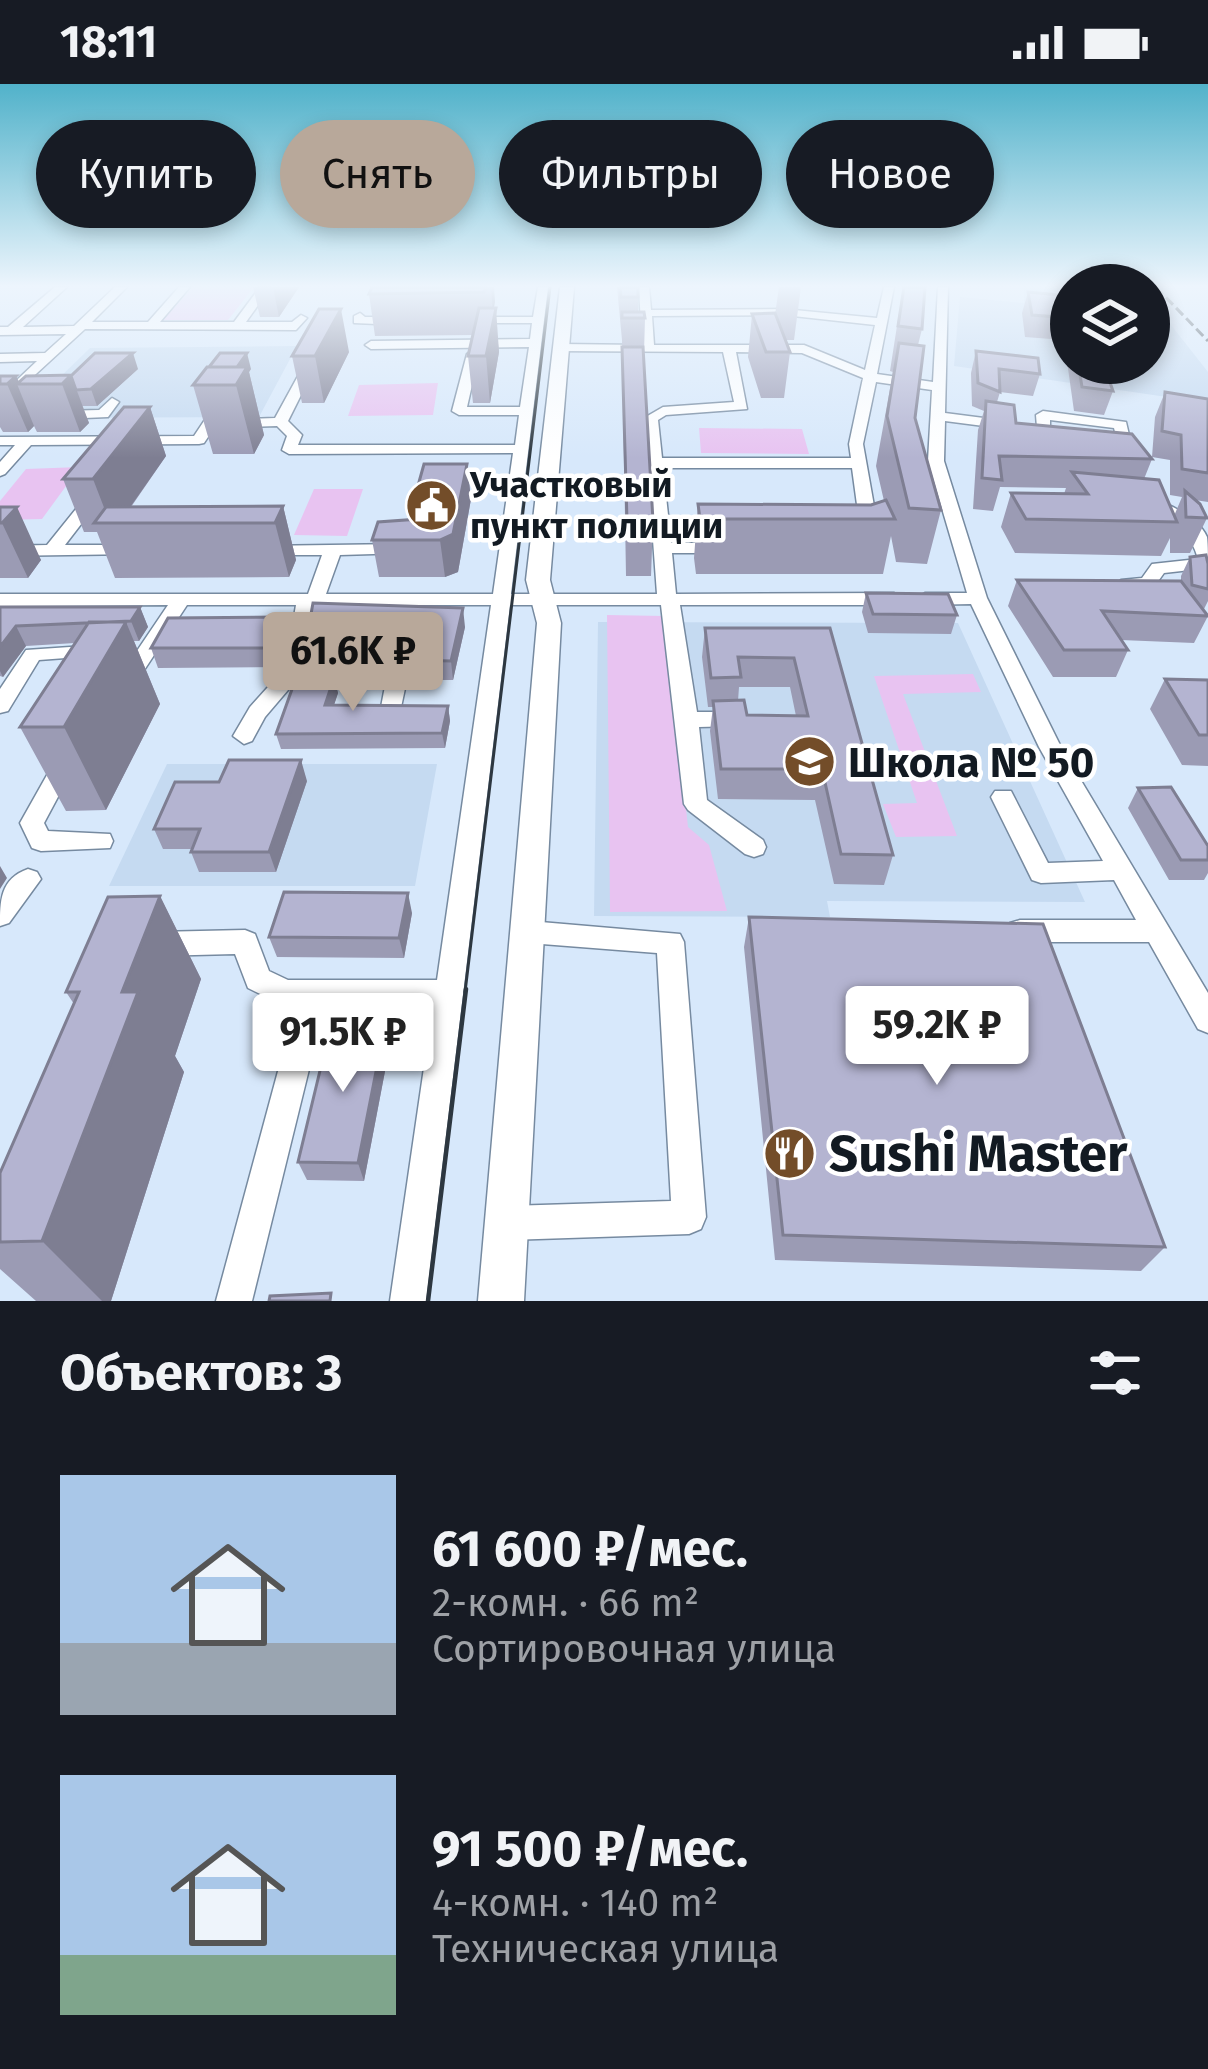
<!DOCTYPE html>
<html lang="ru">
<meta charset="utf-8">
<style>
:root{--surface:#171b24;--page:#20242c;--text:#f1f3f6;--muted:#9ea1a6;--accent:#b8a89a}
body{margin:0;font-family:"Fira Sans",sans-serif;background:var(--page);color:var(--text);height:100vh;display:flex;flex-direction:column;font-size:45px;white-space:nowrap}
*{box-sizing:border-box;margin:0}
p{font-size:39px;color:var(--muted)}
.icon{flex:none;width:66px;height:66px;fill:none;stroke:currentColor;stroke-width:2;stroke-linecap:round;stroke-linejoin:round}
.map{position:relative;height:1217px;overflow:hidden}
.panel{display:flex;flex-direction:column;background:var(--surface);flex:1}
.panel>*{flex:none}
.banner{position:absolute;left:36px;top:36px;width:1137px;height:108px;display:flex;gap:24px}
.fabs{position:absolute;left:1050px;top:180px;display:grid;gap:24px}
.fabs a{display:grid;place-items:center;width:120px;height:120px;border-radius:50%;background:var(--surface);box-shadow:0 6px 18px #0003;font-size:60px}
.price{position:absolute;translate:-50% -102px;padding:0 27px;border-radius:12px;background:#fff;color:#222;font-size:39px;line-height:78px;filter:drop-shadow(0 3px 6px #0008)}
.price::after{content:'';position:absolute;left:50%;top:72px;width:36px;height:27px;margin-left:-18px;background:inherit;clip-path:polygon(0 0,100% 0,50% 100%)}
.price.active{background:var(--accent);color:#111}
ul{padding:0;list-style:none}
li{display:flex;align-items:center;gap:36px;height:300px;padding:0 60px}
li span{display:grid;place-items:center;flex:none;width:336px;height:240px;border-radius:0px;color:#555}
li>.icon{margin-inline-start:auto}
span .icon{width:144px;height:144px;fill:#fffc;stroke-width:1}
li b{font-size:51px}
h2{display:flex;justify-content:space-between;align-items:center;height:144px;padding:0 60px;font-size:51px}
.tag{padding:0 42px;border-radius:54px;background:var(--surface);box-shadow:0 6px 18px #0003;font-size:42px;line-height:108px}
.tag.active{background:var(--accent);color:#111}
.status{display:flex;justify-content:space-between;align-items:center;height:84px;padding:0 60px;background:var(--surface);direction:ltr}
.status svg{height:33px;fill:currentColor}
.map>svg:first-child{display:block}
.built{fill:#c5daf1}
.green{fill:#e8c3f1}
.lines{fill:none;stroke-linecap:round;stroke-linejoin:round}
.minor-casing{stroke:#768aa0;stroke-width:3}
.major-casing{stroke:#768aa0;stroke-width:3}
.minor{fill:#fff;fill-rule:evenodd}
.major{fill:#fff;fill-rule:evenodd}
.tram-far1{stroke:#2d3740;stroke-width:3}
.tram{stroke:#2d3740;stroke-width:4.5}
.rail{stroke:#2d3740;stroke-width:3;stroke-dasharray:10 4.5;stroke-linecap:butt}
.wall{fill:#9b9bb4;fill-rule:evenodd}
.shaded-wall{fill:#7e7e92}
.building{fill:#b4b4d1;stroke:#7e7e92;stroke-width:3}
.labels{text-anchor:middle;stroke-width:9;stroke-linejoin:round;paint-order:stroke}
.far-poi-label{font-size:36px;font-weight:bold;fill:#121a22;stroke:#fff;text-anchor:start}
.poi-label{font-size:42px;font-weight:bold;fill:#121a22;stroke:#fff;text-anchor:start}
.near-poi-label{font-size:51px;font-weight:bold;fill:#121a22;stroke:#fff;text-anchor:start}
</style>
<div class="status"><b>18:11</b><svg viewBox="0 0 49 12"><path d="M0 12V9h3v3zM5 12V6h3v6zM10 12V3h3v9zM15 12V0h3v12zM26 1h20v11H26zM47 4h2v5h-2z"/></svg></div>
<div class="map">
<svg width="1208" height="1217" viewBox="0 0 1208 1217">
<rect width="100%" height="100%" fill="#d7e8fb"/>
<path class="built" d="M1024 203H1071V279H1149V213L1208 288V319L954 282 960 213 1024 219Z
M297 262 259 333 18 334 90 264Z
M598 538 958 539 1085 818 827 817 830 833 594 832Z
M167 680H437L415 802H109Z"/>
<path class="green" d="M193 203H254L228 236H163Z
M438 299 433 331 348 332 359 301Z
M699 344 802 345 809 370 701 369Z
M80 383 42 435 0 436V417L26 385Z
M314 405H363L347 452 294 451Z
M607 531 665 532 688 743 709 761 727 827 610 828Z
M973 590 981 608 903 610 957 752 896 753 883 720 917 719 874 592Z"/>
<g class="lines">
<defs>
<path id="minor" d="M55 203H67L23 243 74 242 115 203H127L92 238H148L179 203H190L160 238H234L260 203H271L246 238H292L301 231 307 234 296 246 85 245 0 323V312L37 277 0 278V270L45 269 66 250 0 251V243H8Z
M538 203H548L511 510H657L644 334 663 323 734 318 723 268 557 267 555 264 561 260 642 261 639 203H649L651 226 784 225 877 234 884 203H894L877 290 933 298 938 203H948L945 329 1007 337 1014 341 1007 345 945 337 944 377 987 514 1061 663 1208 909V949L1198 945 1149 858H1020L1010 855 1007 847 1010 839 1020 836H1136L1114 796 1041 799 1032 796 991 713 995 707H1011L1048 779 1103 777 1039 663 971 520 925 521 916 515 925 509H967L928 377 932 306 876 298 863 360 879 450 876 454H864L861 450 852 384H663L671 459H718L727 464 718 469H672L676 510 894 509 903 515 894 521H680L697 628H737L748 635 737 642 699 643 707 716 763 756 766 763 763 770 754 773 745 770 688 726 684 720 661 521H510L426 1217H390L433 922H285L248 904 235 870 155 872 145 868 141 860 145 852 155 848 245 846 255 850 269 887 288 896H437L491 521H315L309 562 311 567C347 566 383 566 407 595L400 628H384L381 623 386 597C364 578 340 579 311 579L265 633 252 657 244 660 233 652 250 623 295 573 289 562 296 521H187L135 600 128 602 118 595 168 521 0 522V510H308L322 471H265L256 466 259 462 401 460 407 461V469L340 471 326 510H493L513 369 289 370 282 366 287 352 277 342 214 344 204 359 199 360 31 361 5 390 0 392V378L15 361H0V353L194 352 204 337 209 336 275 334 304 281 310 277 316 281 288 337 302 351 298 361H515L519 331H459L452 327 467 270 473 266 479 270 467 323H520L529 263 371 265 365 261 371 257 530 255 532 239H473L467 236 473 233H533ZM784 231 875 241 865 286 804 261H654L652 232ZM736 268 802 269 863 294 849 360 851 374H662L658 336 666 331 747 325Z
M360 229 365 233H400L406 237 400 241 354 239V232Z
M112 314 119 318 108 333 61 335 54 331 61 327 99 326Z
M1043 327 1126 338 1132 364 1120 367 1114 344 1050 336V349L1064 354 1057 358 1038 356 1036 331Z
M94 408 102 413 65 461H131L137 462V470L0 472V462L47 461 88 410Z
M1148 412C1166 419 1199 433 1207 453 1208 461 1208 475 1208 484L1164 489 1154 503 1121 504 1118 500 1121 496 1142 494 1152 480 1198 475C1191 446 1167 434 1142 420L1140 417Z
M99 561 109 567 106 571 39 576 8 627 0 629V605L26 566Z
M64 673 72 675 75 681 44 739 48 747 110 750 113 757 110 764 41 767 32 764 20 739 56 675Z
M28 785 37 788 41 795 9 839 0 842C0 817 0 795 28 785Z
M529 837 680 850 684 858 706 1133 701 1145 689 1150 507 1156 495 1151 490 1139 495 1127 507 1122 671 1117 657 869 529 859 519 856 515 848 519 840Z
M299 951 310 955 314 965 252 1217H216L284 965 288 955Z"/>
<path id="major" d="M560 203H574L550 496 561 539 524 1217H478L537 539 526 496Z"/>
</defs>
<use href="#minor" class="minor-casing"/>
<use href="#major" class="major-casing"/>
<use href="#minor" class="minor"/>
<use href="#major" class="major"/>
<path class="tram-far1" d="M465 908 550 203"/>
<path class="tram" d="M428 1217 466 905"/>
<path class="rail" d="M1156 203 1208 257"/>
</g>
<path class="wall" d="M253 203H299L279 233H260Z
M372 203H494V224L499 268 490 319H473L468 272 473 251 375 252 369 210Z
M617 203H638V228L645 234 644 269 653 437 651 492H626L622 256Z
M779 203H801L794 256H785L790 268 784 314H761L748 273 752 230 775 231Z
M903 203H925L922 245 918 261 915 334 941 426 927 480 896 478 891 452 883 490H696L694 474 698 420 871 421 884 417 876 382 893 288 890 287Z
M1028 208 1071 212V279H1113L1108 293 1113 307 1104 331 1074 327 1064 256 1025 253 1022 229Z
M976 267 1040 290 1033 312 1000 308 997 318 1016 339 1152 375 1144 395 1174 432 1182 413 1170 411V376L1152 373 1155 333 1165 308 1208 315V418L1195 416 1207 434 1190 469H1170V454L1161 472 1015 469 1001 443 1011 409 1064 410 1066 404 1000 403 993 427 973 425 978 346 984 327 972 322 971 289Z
M349 268 324 319H302L292 272Z
M138 285 97 322H82L89 339 80 348H37L34 342 28 348H3L0 343V292H16L19 298Z
M251 285 249 288 264 351 254 370H213L193 301Z
M150 323 166 372 131 423 283 422 296 476 289 493 115 494 97 448H84L63 395Z
M467 380 471 415 458 488 445 493H379L372 456 419 435 422 423 419 398Z
M0 423 41 476 28 494H0Z
M1190 473 1208 480V517L1204 525 1202 524 1208 532 1194 559 1121 556 1128 566 1116 593H1053L1008 522 1017 496 1181 498V492Z
M866 509 957 531 951 550 868 549 862 528Z
M313 519 465 543 453 596H411L408 576 412 560 314 561 309 541Z
M0 523H140L148 543 139 557H134L160 620 106 726 66 727 20 643 75 559 26 562 3 593 0 592Z
M705 544H830L893 771 884 801 834 800 815 716 718 715 710 647 713 623H708L702 573ZM739 603H790L796 632 747 631 738 617Z
M286 553 288 570 280 583 158 584 151 564Z
M334 594 338 609 334 621 448 622 450 637 445 664 281 665 276 650Z
M1165 595 1208 596V682L1182 681 1150 625Z
M307 697 276 788H199L191 768 192 765H163L154 745Z
M1138 704 1208 762V789L1204 796H1169L1128 724Z
M160 812 201 895 175 972 184 988 111 1217H36L0 1185V1089L74 920 66 908Z
M412 829 404 874 277 873 269 853Z
M749 833 1165 1163 1141 1187 775 1176 744 863Z
M385 942 390 961 364 1097 307 1096 298 1078Z"/>
<path class="shaded-wall" d="M273 203H299L279 233Z
M491 203H494L495 218 493 229Z
M496 224 499 268 490 319 486 272Z
M341 225 349 268 324 319 315 272Z
M133 269 138 285 97 322 91 305Z
M247 269 251 285 249 288 264 351 254 370 236 301 227 296Z
M71 291 89 339 80 348 62 300Z
M16 292 20 300H17L34 342 28 348 7 300Z
M150 323 166 372 119 439H110L93 395Z
M467 380 471 415 458 488 445 493 440 456Z
M283 422 296 476 289 493 275 439Z
M17 423 41 476 28 494 2 439Z
M140 523 148 543 139 557 131 537Z
M463 524 465 543 453 596 451 577Z
M281 533 288 570 280 583 274 564Z
M126 538 160 620 106 726 64 643Z
M16 542 26 562 3 593 0 587V563Z
M334 594 338 609 329 636 325 621Z
M448 622 450 637 445 664 442 649Z
M301 676 307 697 276 788 269 768Z
M0 782 7 794 0 805Z
M408 809 412 829 404 874 399 854Z
M160 812 201 895 175 972 184 988 111 1217H102L42 1157 122 908Z
M385 942 390 961 364 1097 358 1079Z"/>
<path class="building" d="M372 203H486L484 208 369 210Z
M620 203H638V213H621Z
M904 203H925L922 245 898 242Z
M1028 208 1071 212V237V234L1032 231Z
M479 224H496L486 272H468Z
M319 225H341L315 272H292Z
M622 228H644L645 234H622Z
M775 229 790 268H766L752 230Z
M899 259 924 262 915 334 941 426 909 424 887 332Z
M622 263H643L653 437H627Z
M976 267 1038 274 1040 290 999 285 1000 308 978 299Z
M95 269H133L91 305 76 306 71 292Z
M220 269H247L237 283H209Z
M1078 279H1103L1113 307 1082 303Z
M207 283H247L236 301H193Z
M71 291 62 300H17L26 292Z
M0 292H16L7 300H0Z
M1165 308 1208 315V389L1182 385 1181 351 1162 347Z
M986 317 1014 321 1016 339 1132 350 1152 375 999 372 1002 396 982 394Z
M124 323H150L93 395H63Z
M424 380H467L453 450 440 456H372L378 438 419 435 429 398H419Z
M1072 388 1159 396 1177 438 1026 435 1011 409 1088 410Z
M1185 407 1200 420 1207 434 1186 433Z
M886 416 895 435H700L698 420 871 421Z
M283 422 275 439H94L106 423Z
M0 423H17L2 439H0Z
M1206 471 1208 480V505L1192 501 1190 473Z
M1017 496 1181 497 1208 532 1102 527 1128 566H1064Z
M866 509 948 510 957 531 873 530Z
M313 519 463 524 451 577 408 576 418 541H309Z
M0 523H140L131 537 16 542 0 563Z
M281 533 283 550 274 564H151L168 534Z
M89 538H126L64 643H20Z
M705 544H830L893 771 841 770 822 685H721L713 617 744 616 747 631 808 632 794 574 738 573 741 593 711 594Z
M296 594H334L325 621 448 622 442 649 276 650Z
M1165 595 1208 596V651H1199Z
M229 676H301L269 768H191L200 745H154L175 698H219Z
M1171 703 1208 762V776H1181L1138 704Z
M284 808 408 809 399 854 269 853Z
M160 812 122 908H138L42 1157 0 1158V1089L79 908H66L108 813Z
M749 833 1043 840 1165 1163 783 1151Z
M331 941 385 942 358 1079 298 1078Z
M331 1209 330 1217H269L270 1212Z"/>
<linearGradient id="sky" x2="0" y2="1"><stop stop-color="#51b2ca"/><stop offset="0.54" stop-color="#edf5fd"/><stop offset="1" stop-color="#edf5fd" stop-opacity="0"/></linearGradient>
<rect width="1208" height="374" fill="url(#sky)"/>
<defs>
<symbol id="civic-disc" viewBox="-11 -11 22 22"><circle r="9.5" fill="#734d29" stroke="#fff"/><path d="M-.6-6.5H3V-4.5H.6V-3L4-1V1h2V6H-6V1h2V-1L-.6-3ZM-1.2 2.5V6h2.4V2.5Z" fill="#fff"/></symbol>
<symbol id="school-disc" viewBox="-11 -11 22 22"><circle r="9.5" fill="#734d29" stroke="#fff"/><path d="M0-5L7-2L0 1L-7-2ZM-4 1L0 2.5L4 1V4Q0 6-4 4Z" fill="#fff"/></symbol>
<symbol id="restaurant-disc" viewBox="-11 -11 22 22"><circle r="9.5" fill="#734d29" stroke="#fff"/><path d="M-5-6h1v4h1v-4h1v4h1v-4h1v5L-1.5 .5V6h-2V.5L-5-1ZM5-6V6H3V1.5H1.5Q1.5-4 5-6Z" fill="#fff"/></symbol>
</defs>
<g fill-rule="evenodd">
<use href="#civic-disc" x="402" y="392" width="59" height="59"/>
<use href="#school-disc" x="780" y="648" width="59" height="59"/>
<use href="#restaurant-disc" x="760" y="1040" width="59" height="59"/>
</g>
<g class="labels">
<g class="far-poi-label">
<text x="470" y="413">Участковый<tspan x="470" dy="41">пункт полиции</tspan></text>
</g>
<g class="poi-label">
<text x="848" y="693">Школа № 50</text>
</g>
<g class="near-poi-label">
<text x="829" y="1087">Sushi Master</text>
</g>
</g>
</svg>
<div class="fabs">
<a><svg class="icon" aria-label="layers" viewBox="0 0 24 24"><path d="M12 4l9 5-9 5-9-5zM3 14l9 5 9-5"/></svg></a>
</div>
<b class="price active" style="left:353px;top:630px">61.6K ₽</b>
<b class="price" style="left:937px;top:1004px">59.2K ₽</b>
<b class="price" style="left:343px;top:1011px">91.5K ₽</b>
<div class="banner">
<a class="tag">Купить</a>
<a class="tag active">Снять</a>
<a class="tag">Фильтры</a>
<a class="tag">Новое</a>
</div>
</div>
<section class="panel">
<h2>Объектов: 3<svg class="icon" aria-label="filters" viewBox="0 0 24 24"><path d="M4 7h16M4 17h16"/><circle cx="9" cy="7" r="2"/><circle cx="15" cy="17" r="2"/></svg></h2>
<ul>
<li><span style="background:linear-gradient(#a9c7e8 70%,#9aa5b1 0)"><svg class="icon" aria-label="home" viewBox="0 0 24 24"><path d="M3 11l9-7 9 7M6 9v11h12V9"/></svg></span><div><b>61 600 ₽/мес.</b><p>2-комн. · 66 m²</p><p>Сортировочная улица</p></div></li>
<li><span style="background:linear-gradient(#a9c7e8 75%,#7fa58c 0)"><svg class="icon" aria-label="home" viewBox="0 0 24 24"><path d="M3 11l9-7 9 7M6 9v11h12V9"/></svg></span><div><b>91 500 ₽/мес.</b><p>4-комн. · 140 m²</p><p>Техническая улица</p></div></li>
</ul>
</section>
